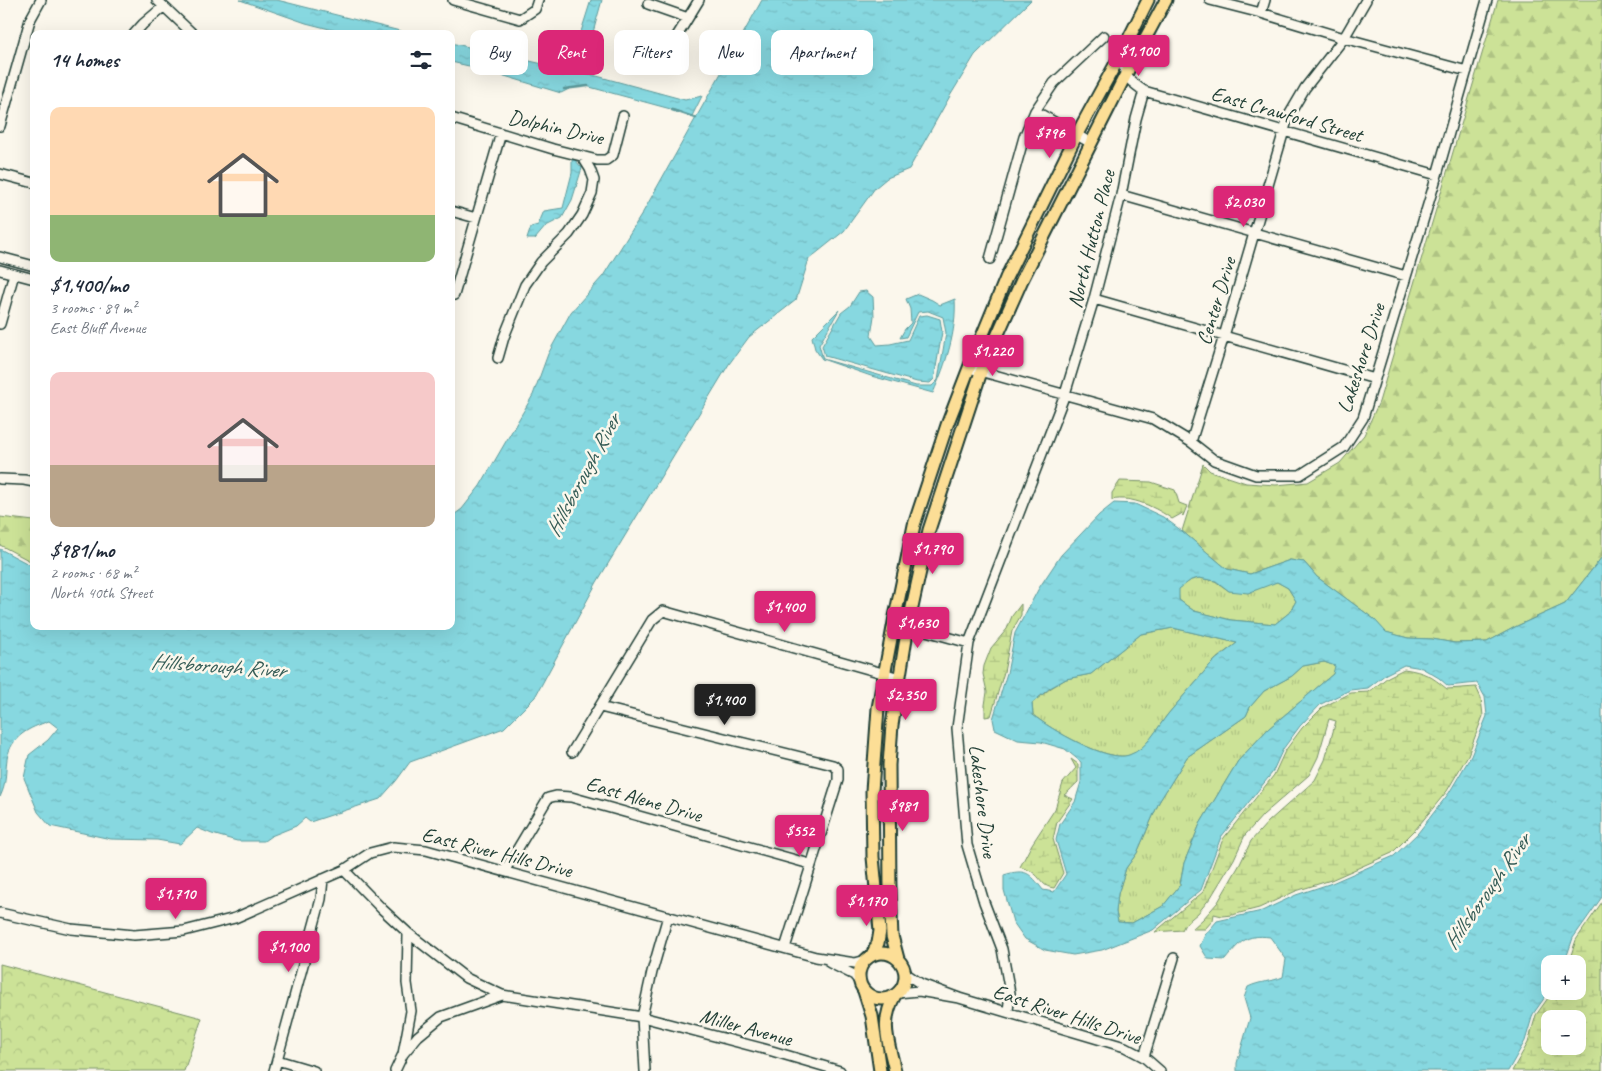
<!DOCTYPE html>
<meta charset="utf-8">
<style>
:root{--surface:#fff;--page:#f2f2f3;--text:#1f2937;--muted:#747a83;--accent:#db2777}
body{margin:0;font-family:Caveat,sans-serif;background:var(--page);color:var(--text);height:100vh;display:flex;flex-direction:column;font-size:19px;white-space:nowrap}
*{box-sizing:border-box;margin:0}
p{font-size:16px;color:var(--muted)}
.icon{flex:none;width:28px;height:28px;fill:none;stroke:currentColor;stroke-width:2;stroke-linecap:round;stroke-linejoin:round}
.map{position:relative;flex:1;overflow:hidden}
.sheet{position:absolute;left:30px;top:30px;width:425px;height:600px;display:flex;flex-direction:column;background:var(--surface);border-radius:10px;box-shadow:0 5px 20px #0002}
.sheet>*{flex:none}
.banner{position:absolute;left:470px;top:30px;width:475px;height:45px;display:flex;gap:10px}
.tools{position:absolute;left:1541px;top:955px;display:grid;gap:10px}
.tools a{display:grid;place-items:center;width:45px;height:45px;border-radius:10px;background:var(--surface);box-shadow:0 5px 20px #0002;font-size:25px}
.price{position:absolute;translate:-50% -42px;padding:0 11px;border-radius:5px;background:var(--accent);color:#fff;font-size:16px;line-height:32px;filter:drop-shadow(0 1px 2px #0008)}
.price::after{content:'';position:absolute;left:50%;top:30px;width:15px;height:11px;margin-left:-8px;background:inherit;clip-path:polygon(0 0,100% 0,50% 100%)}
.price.selected{background:#222;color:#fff}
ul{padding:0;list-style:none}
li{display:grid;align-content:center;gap:10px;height:265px;padding:0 20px}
li span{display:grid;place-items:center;height:155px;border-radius:10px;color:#555}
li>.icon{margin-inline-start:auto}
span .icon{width:90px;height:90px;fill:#fffc;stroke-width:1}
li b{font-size:21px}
h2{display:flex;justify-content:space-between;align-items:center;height:60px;padding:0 20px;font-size:21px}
.tag{padding:0 18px;border-radius:10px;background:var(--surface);box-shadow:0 5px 20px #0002;font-size:18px;line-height:45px}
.tag.selected{background:var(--accent);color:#fff}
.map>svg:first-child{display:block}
.grass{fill:url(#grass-tufts);stroke:#769066}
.forest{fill:url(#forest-firs);stroke:#769066}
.wetland{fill:url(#wetland-marsh);stroke:#769066;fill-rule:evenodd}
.park{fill:url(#park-crowns);stroke:#769066}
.water{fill:url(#water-ripples);stroke:#5d9a9b;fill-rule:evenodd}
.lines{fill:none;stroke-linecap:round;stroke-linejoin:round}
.stream{stroke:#5d9a9b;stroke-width:2.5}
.minor-casing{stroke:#1f3d34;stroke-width:12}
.major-casing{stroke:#1f3d34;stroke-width:15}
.minor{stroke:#fbf7ec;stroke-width:9}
.major{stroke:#fcde96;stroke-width:11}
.labels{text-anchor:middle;stroke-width:5;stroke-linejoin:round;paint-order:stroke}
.street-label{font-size:21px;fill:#1f3d34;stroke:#fbf7ec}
.water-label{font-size:22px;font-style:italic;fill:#345c56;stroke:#fbf7ec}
</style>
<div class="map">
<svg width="1602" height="1071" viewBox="0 0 1602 1071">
<defs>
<pattern id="grass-tufts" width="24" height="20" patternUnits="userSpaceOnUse" patternTransform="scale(1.25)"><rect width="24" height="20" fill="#cce297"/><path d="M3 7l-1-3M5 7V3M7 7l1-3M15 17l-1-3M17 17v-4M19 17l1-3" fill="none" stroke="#afc383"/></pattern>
<pattern id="forest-firs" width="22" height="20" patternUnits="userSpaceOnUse" patternTransform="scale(1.25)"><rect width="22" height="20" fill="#cce297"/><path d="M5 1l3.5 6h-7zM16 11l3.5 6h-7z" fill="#afc383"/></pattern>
<pattern id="wetland-marsh" width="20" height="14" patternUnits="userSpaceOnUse" patternTransform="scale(1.25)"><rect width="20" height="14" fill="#cce297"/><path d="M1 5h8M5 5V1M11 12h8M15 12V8" fill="none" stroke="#afc383"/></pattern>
<pattern id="park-crowns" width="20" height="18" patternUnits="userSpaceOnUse" patternTransform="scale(1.25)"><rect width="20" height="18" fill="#cce297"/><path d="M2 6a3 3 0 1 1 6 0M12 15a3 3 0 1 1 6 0" fill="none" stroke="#afc383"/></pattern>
<pattern id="water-ripples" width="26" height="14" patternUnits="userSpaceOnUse" patternTransform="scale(1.25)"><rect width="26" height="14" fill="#87d8e0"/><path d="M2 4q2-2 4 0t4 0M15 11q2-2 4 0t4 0" fill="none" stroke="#74bac1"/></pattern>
</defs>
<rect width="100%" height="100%" fill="#fbf7ec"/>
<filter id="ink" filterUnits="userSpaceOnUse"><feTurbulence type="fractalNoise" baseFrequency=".02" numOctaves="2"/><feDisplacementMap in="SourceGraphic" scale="10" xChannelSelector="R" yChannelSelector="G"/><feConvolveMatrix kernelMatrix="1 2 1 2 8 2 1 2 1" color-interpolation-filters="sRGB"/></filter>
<g filter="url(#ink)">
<path class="grass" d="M1199 578 1215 581 1229 591 1277 582 1288 588 1296 601 1290 612 1275 624 1231 620 1194 611 1179 600 1178 589 1191 580Z
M1173 628 1237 643C1228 650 1218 656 1210 665 1196 681 1182 698 1168 714 1157 728 1148 749 1130 755 1108 763 1050 729 1033 715L1032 703 1051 688 1066 679 1091 674 1141 634Z
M1324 662 1336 666 1333 674 1268 729 1238 761 1200 824 1184 863 1180 885 1163 906 1132 923 1118 922 1116 912 1118 894 1126 868 1137 853 1159 802 1187 757 1246 716 1250 707 1264 691 1292 676 1303 666Z"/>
<path class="forest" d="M1498 0H1602V557L1565 604 1517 626 1487 642 1455 643 1432 639 1408 638 1385 632 1374 619 1317 577 1304 562 1290 560 1250 574 1227 569 1182 531 1203 464 1210 471 1246 483 1276 485 1308 482 1340 463 1364 435 1379 402Z
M0 517 34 521V563L0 545Z"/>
<path class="wetland" d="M1120 481 1151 482 1175 490 1179 503 1187 506 1183 516 1181 514 1172 519C1157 508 1131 495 1112 500V493Z
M1021 604V615L1012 631 1004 672 991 716 985 717V705L987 692 983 674 984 666 991 648 1007 629 1012 616Z
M1404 669C1425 672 1431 676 1447 689L1476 687 1481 698 1483 716 1468 755 1447 791 1415 830 1392 853 1331 880 1296 891 1259 908 1232 915 1222 916 1214 914 1213 920 1205 929H1192L1203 919 1218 902 1240 864 1251 841 1268 822 1315 780 1325 760 1336 721 1329 719 1318 757 1309 775 1263 815 1245 835 1234 859 1211 897 1198 913 1185 924 1182 930 1155 932 1203 892 1223 839 1274 775 1285 751 1302 728 1323 707 1351 693 1369 692 1388 677Z
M1071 759 1078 764V782C1073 786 1070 791 1064 795L1073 799 1057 822 1053 839 1063 873 1054 888C1043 887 1042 880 1035 874 1031 870 1025 869 1020 867L1032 844 1055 809 1063 783 1076 768Z
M1602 902V1071H1512L1528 1043 1536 1015 1553 991H1578V964H1568L1576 940ZM1550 1019H1578V1046H1550Z"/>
<path class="park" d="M0 964 202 1018 184 1071H0Z"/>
<path class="water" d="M240 0H277L412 34H349L306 23Z
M591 0H602L582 72 685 100 702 96 691 118 690 116 678 111 586 86 571 88 561 93 478 68 451 62V43L569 70Z
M762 0H1031L975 55 950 96 909 169 887 178 875 188 844 231 809 259 796 300 749 337 729 364 597 582 535 697 504 728 410 762 396 781 380 799 310 822 305 818 296 826 271 836 264 841H237L212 834 197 828 180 844 157 840 111 839 50 826 38 812 24 778 29 755 48 740 58 728 49 721C29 728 11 736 7 759 5 773 7 783 0 797V549L34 567V626H451V517L462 509 480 486 533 395 548 354 571 312 603 276 642 214Z
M572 160H575L582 168 572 200 562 218 546 226 535 239H527L531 227 538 225 544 211 563 208 572 173Z
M866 291 873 297 874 316 871 336 877 345 890 344 908 340 919 316 927 315 940 319 942 332 934 379 930 383 917 382 825 356 822 346 841 313 850 306 859 292Z
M918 294 932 300 940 305 955 299C957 331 946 364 933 393L871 376 822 359 815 349 812 337 839 310 819 345 823 359 916 386H932L938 380 946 333 943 317 928 311 918 312 906 337 900 338 905 329 911 323 910 309 906 299Z
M1114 503 1135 504 1163 517 1182 531 1227 569 1250 574 1290 560 1304 562 1317 577 1374 619 1386 632 1408 638 1432 639 1455 643 1487 642 1517 626 1565 604 1602 557V897L1573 938 1564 964H1550V990L1533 1014 1525 1041 1508 1071H1237V1063L1250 1018 1244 998 1248 987C1260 981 1271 982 1283 977L1286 959 1270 937C1245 934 1240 942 1225 960L1208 959 1200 946 1205 935 1217 921 1262 911 1296 895 1332 883 1394 856 1418 833 1449 793 1471 756 1487 716 1485 697 1477 683 1448 686 1439 678 1422 668 1404 665 1386 674 1368 688 1350 690 1321 704 1300 726 1283 749 1272 773 1221 837 1201 890 1153 930 1102 950 1073 955 1045 950 1025 939 1013 922 1004 890V875C1026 868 1030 873 1043 890L1054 892 1066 874 1056 840 1060 824 1075 802 1081 782V762L1065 749 1041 742 1018 740 995 729 993 719 1007 673 1015 633 1039 588 1061 555 1099 515ZM1199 578 1216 581 1229 591 1248 593 1277 582 1288 588 1296 601 1290 612 1275 624 1231 620 1194 611 1179 600V589L1191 580ZM1173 628 1237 643C1228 650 1218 657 1210 665 1196 681 1182 698 1168 714 1157 728 1147 749 1129 755 1108 763 1050 729 1033 715L1032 703 1050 688 1066 679 1091 674 1141 634ZM1324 662 1335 666 1333 674 1268 729 1238 761 1200 824 1184 863 1180 885 1163 906 1132 923 1118 922 1116 912 1118 894 1126 868 1137 853 1159 802 1187 757 1246 716 1250 707 1264 691 1292 676 1303 666Z"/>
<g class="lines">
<path class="stream" d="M472 66 503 75
M564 89 588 86
M672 110 696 118"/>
<defs>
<path id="minor" d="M157 0 193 34
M453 0 520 19 535 9 538 0
M1210 0 1261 13 1344 38 1467 71
M648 4 688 18
M1261 13 1265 0
M134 34 143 24 163 7
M643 52H661L669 49 699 0
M1121 54C1125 77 1125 78 1144 91L1437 175
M1035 111 1091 143
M451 118 553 149 597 160H606L613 155 623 116
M0 126 30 20 41 0
M0 174 34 183
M1121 195 1406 276
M451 211 476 218
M0 257 34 266
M990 259 1024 137 1035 111 1054 83 1104 36
M0 270 34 279
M451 296 454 295 501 133
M1094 299 1375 379
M0 324 14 274
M498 358 504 337 525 285 541 262 569 234 582 215 592 193 594 180 590 169 582 156
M969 368 1153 419 1191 442 1214 460 1256 475H1300L1344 447 1363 418 1437 175 1487 0
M1191 442 1224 336 1288 117 1305 88 1344 38 1366 0
M0 479 24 480 34 482
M908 626 969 643
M600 707 833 765 838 769V780L785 948
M572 752 652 620 663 611 900 678
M344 870 382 909 408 933 407 983 411 1011 403 1054 395 1071
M505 870 548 798 556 796 571 797 810 864
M0 913 71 929 134 935 184 931 235 918 344 870 370 853 393 847 426 850 816 957 855 963 866 960
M408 933 466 978 502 995
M830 963 854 975 860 982
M897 993 919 991 959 998 921 984 905 973
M959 998 1125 1047 1144 1057 1160 1071
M1008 1011 1010 993 1002 949 984 902 967 845 957 728 969 643 1065 394 1094 299 1121 195 1136 119 1144 91
M403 1054 418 1036 441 1017 502 995 642 1017 772 1051 840 1071
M1144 1057 1174 958
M277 1060 314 1071
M274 1071 321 899 323 879
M645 1071 642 1017 652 972 668 916"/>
<path id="major" d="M859 976a23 23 0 1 1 46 0a23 23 0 1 1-46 0Z
M872 955 878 943 880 931 873 857 872 791 878 708 895 617 914 525 947 425 969 368 1006 278 1077 134 1121 54 1148 0
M898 959 892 936 890 892 889 765 892 725 908 626 929 530 981 372 1022 280 1125 76 1166 0
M864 991 872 1016 880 1071
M895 995C879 1024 889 1042 895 1071"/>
</defs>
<use href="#minor" class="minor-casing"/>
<use href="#major" class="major-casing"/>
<use href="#minor" class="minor"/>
<use href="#major" class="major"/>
</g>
</g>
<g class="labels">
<g class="street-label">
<text transform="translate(1287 114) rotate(16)" y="7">East Crawford Street</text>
<text transform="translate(556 127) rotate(13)" y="7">Dolphin Drive</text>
<text transform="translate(1091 239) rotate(-76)" y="7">North Hutton Place</text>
<text transform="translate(1216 301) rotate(-73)" y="7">Center Drive</text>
<text transform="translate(1361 358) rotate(-72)" y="7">Lakeshore Drive</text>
<text transform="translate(644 799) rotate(16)" y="7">East Alene Drive</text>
<text transform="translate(983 801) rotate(83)" y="7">Lakeshore Drive</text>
<text transform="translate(497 852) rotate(14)" y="7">East River Hills Drive</text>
<text transform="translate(1067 1014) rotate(18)" y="7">East River Hills Drive</text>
<text transform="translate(746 1027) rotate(15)" y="7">Miller Avenue</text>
</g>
<g class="water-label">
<text transform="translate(582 475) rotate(-62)" y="8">Hillsborough River</text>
<text transform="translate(218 665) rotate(4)" y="8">Hillsborough River</text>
<text transform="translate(1486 891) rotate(-55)" y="8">Hillsborough River</text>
</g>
</g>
</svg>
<div class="tools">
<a>+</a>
<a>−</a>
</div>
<b class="price" style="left:1139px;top:77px">$1,100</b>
<b class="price" style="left:1050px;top:159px">$796</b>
<b class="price" style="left:1244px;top:228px">$2,030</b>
<b class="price" style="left:993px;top:377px">$1,220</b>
<b class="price" style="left:933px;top:575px">$1,790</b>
<b class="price" style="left:785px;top:633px">$1,400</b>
<b class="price" style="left:918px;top:649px">$1,630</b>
<b class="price" style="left:906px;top:721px">$2,350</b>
<b class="price selected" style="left:725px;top:726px">$1,400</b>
<b class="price" style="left:903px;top:832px">$981</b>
<b class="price" style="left:800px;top:857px">$552</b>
<b class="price" style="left:176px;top:920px">$1,710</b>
<b class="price" style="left:867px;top:927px">$1,170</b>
<b class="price" style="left:289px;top:973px">$1,100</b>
<div class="banner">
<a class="tag">Buy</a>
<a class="tag selected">Rent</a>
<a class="tag">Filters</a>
<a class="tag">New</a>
<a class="tag">Apartment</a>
</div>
<section class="sheet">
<h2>14 homes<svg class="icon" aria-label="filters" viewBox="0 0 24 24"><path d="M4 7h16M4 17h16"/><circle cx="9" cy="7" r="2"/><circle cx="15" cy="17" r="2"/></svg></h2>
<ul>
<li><span style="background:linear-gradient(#ffd9b3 70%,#8fb573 0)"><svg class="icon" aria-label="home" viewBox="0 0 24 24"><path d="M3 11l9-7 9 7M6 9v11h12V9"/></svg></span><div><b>$1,400/mo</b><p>3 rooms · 89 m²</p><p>East Bluff Avenue</p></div></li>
<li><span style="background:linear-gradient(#f6c9c9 60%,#b9a48a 0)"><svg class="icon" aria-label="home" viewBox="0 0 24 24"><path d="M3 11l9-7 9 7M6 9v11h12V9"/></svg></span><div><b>$981/mo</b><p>2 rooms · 68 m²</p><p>North 40th Street</p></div></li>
</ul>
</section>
</div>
